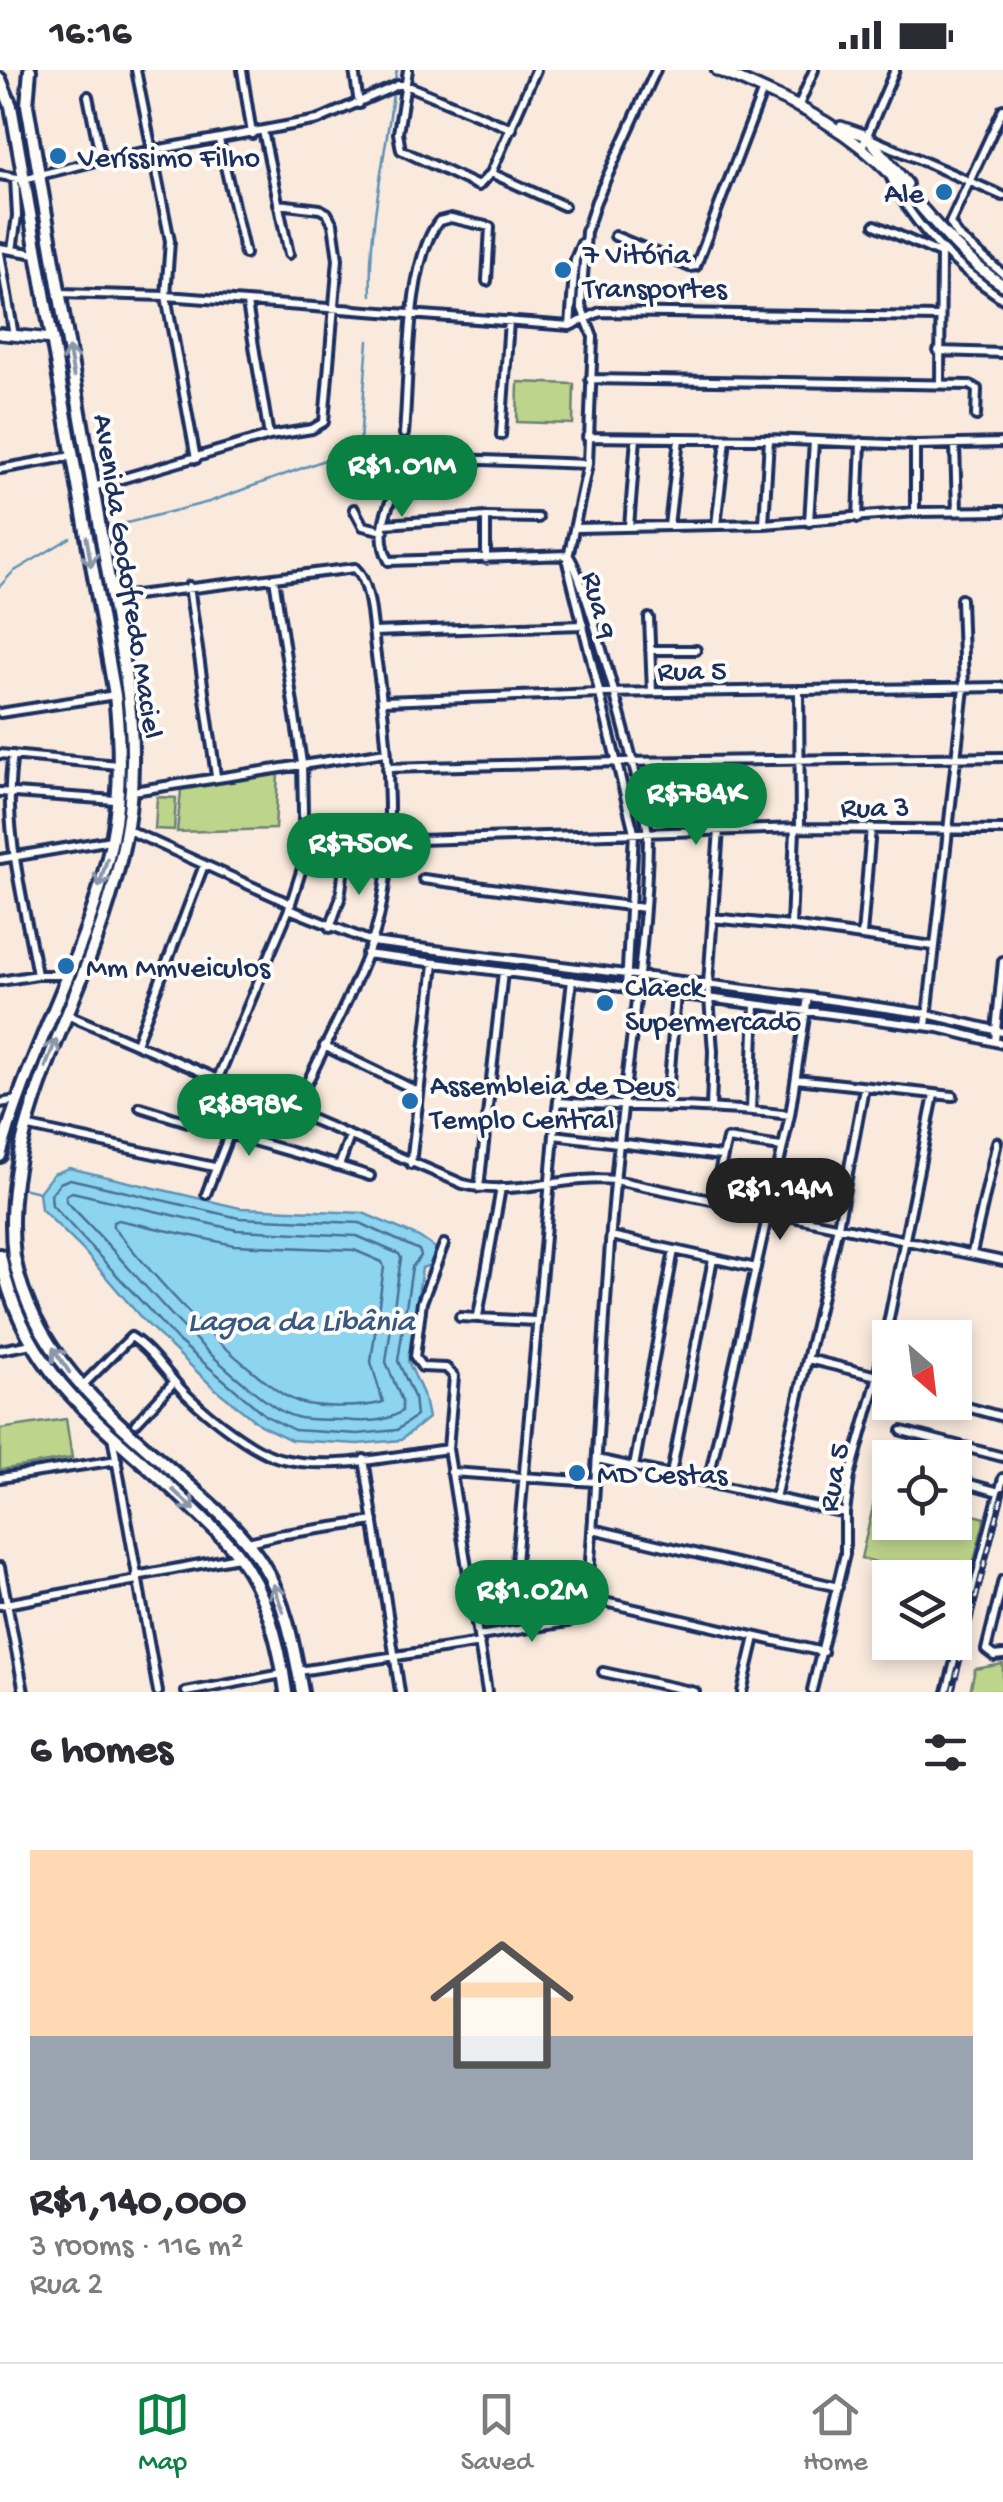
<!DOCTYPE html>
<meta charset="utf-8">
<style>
:root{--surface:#fff;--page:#f7f7f7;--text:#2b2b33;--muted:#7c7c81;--line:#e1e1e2;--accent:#0b8043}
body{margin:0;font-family:"Gochi Hand",sans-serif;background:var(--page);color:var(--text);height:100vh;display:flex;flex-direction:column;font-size:38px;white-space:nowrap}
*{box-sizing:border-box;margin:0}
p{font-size:32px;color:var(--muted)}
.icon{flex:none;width:55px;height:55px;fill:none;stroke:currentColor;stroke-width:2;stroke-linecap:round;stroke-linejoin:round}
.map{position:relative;height:1622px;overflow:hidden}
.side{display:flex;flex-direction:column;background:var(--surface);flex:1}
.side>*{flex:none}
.needle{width:65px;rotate:152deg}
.fabs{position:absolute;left:872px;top:1250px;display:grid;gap:20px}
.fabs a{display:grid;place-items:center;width:100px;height:100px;border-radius:0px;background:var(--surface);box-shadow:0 5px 15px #0003;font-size:50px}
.price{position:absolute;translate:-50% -85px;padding:0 22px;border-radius:35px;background:var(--accent);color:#fff;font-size:32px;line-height:65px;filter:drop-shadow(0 2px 5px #0008)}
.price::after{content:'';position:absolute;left:50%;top:60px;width:30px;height:22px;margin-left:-15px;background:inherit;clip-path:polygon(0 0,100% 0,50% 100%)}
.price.on{background:#222;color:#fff}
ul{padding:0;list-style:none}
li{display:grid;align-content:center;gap:20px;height:530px;padding:0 30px}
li+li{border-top:2px solid var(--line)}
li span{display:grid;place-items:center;height:310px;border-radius:0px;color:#555}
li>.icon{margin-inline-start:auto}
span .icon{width:180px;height:180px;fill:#fffc;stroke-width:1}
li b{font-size:42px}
h2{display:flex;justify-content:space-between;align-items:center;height:120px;padding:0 30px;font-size:42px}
.status{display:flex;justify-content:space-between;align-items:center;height:70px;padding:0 50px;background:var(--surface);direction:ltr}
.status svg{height:28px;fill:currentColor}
.tabs{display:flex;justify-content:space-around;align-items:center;height:140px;border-top:2px solid var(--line);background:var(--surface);font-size:28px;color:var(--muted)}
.tabs a{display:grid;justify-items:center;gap:5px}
.tabs .on{color:var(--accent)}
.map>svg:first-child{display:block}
.green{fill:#bdd48b;stroke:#6c8274;stroke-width:2.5}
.water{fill:#8dd4ef;stroke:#5f92b5;stroke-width:2.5}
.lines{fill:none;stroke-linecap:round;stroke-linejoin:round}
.shore{stroke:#497198;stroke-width:2.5}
.stream{stroke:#5f92b5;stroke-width:2.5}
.street-casing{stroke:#1b2f5e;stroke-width:14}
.secondary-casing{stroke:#1b2f5e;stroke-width:16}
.primary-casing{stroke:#1b2f5e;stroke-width:18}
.street{stroke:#fdfcf7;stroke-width:6}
.secondary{stroke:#fdfcf7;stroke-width:9}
.primary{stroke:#fdfcf7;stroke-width:10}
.rail-casing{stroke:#1b2f5e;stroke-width:6}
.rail{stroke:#fdfcf7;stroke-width:2.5;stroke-dasharray:8;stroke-linecap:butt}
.oneway{stroke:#8c96aa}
.poi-dot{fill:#1f6fb2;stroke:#fdfcf7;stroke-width:4}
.labels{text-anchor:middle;stroke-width:8;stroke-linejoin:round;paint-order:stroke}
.poi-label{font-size:30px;fill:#1b2f5e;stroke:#fdfcf7;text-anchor:start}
.street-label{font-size:30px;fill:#1b2f5e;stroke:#fdfcf7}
.water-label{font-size:32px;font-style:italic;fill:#385882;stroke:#fdfcf7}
</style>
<div class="status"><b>16:16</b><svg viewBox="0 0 49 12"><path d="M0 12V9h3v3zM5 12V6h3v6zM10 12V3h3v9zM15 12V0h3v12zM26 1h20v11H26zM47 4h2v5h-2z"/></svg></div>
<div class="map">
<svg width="1003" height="1622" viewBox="0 0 1003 1622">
<rect width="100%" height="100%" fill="#f9eadd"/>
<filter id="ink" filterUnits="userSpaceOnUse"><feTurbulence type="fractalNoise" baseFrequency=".01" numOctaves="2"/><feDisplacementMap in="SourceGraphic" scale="20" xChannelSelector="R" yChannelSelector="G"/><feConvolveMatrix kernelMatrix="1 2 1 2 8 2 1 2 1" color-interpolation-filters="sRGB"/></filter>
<g filter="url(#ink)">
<path class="green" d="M518 312 574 314 573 354 517 352Z
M278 704 275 759 177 762 181 720Z
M157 727 176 728 174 760 155 759Z
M66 1349 72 1388 0 1400V1359Z
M877 1420 890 1423V1452H955V1440L985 1448 967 1518 955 1515V1508L929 1507 861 1488Z
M1003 1594V1622H970L975 1599Z"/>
<path class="water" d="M69 1098 240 1138 363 1143 419 1167 438 1180 433 1194 422 1198 408 1291 423 1324 428 1348 401 1370 358 1374 291 1370 260 1355 213 1317 143 1250 82 1179 41 1139 39 1122 53 1104Z"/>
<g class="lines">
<path class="shore" d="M70 1109 239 1148 360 1153 419 1180 421 1186 412 1197 398 1291 414 1327 416 1346 397 1360 358 1364 294 1360 266 1346 176 1269 52 1135 51 1124 60 1113Z
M72 1122 237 1160 357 1166 399 1184 401 1188 386 1292 402 1331V1341C386 1353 362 1352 343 1350 328 1349 310 1351 296 1347 277 1342 260 1326 245 1314 177 1260 127 1191 66 1131V1125Z
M118 1150 234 1175 354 1180 382 1192 384 1197 371 1292 383 1332C365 1338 318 1338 299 1332 281 1326 268 1313 254 1302 201 1260 157 1209 113 1157V1152Z"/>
<path class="stream" d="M395 10 397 0
M371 225C368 157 385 90 393 23
M111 457 209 432 330 388 359 384 368 271
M0 516 13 502 70 468
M18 1117 39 1122"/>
<defs>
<path id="street" d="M136 0 170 171 166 226 196 389
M242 0 252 64
M354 0 359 34
M408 0 398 63 401 80 478 116 491 103 536 0
M88 26 101 90
M799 35 814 0
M1003 39 950 153 958 166 1003 204
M263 61 289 184
M872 69 1003 126
M219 70 245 184
M862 77 895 0
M491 103 564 136
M0 105 23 109 101 90 318 50 398 15H406L512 59
M890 106C913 157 957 198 1003 229
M875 155 941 184
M615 166 690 197 696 196 763 20
M0 178 36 184
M12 180 17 146 15 108
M0 183 14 266
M60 223 166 226 570 256 600 242 939 247
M247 234 269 366
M570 256 575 189 582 173
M938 281 1003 283
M590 309 970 315 977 319 976 346
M940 313 941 180
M404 364C409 308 406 193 439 151L451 148 490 157 487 211
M501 365 509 251
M587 367 769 369 915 375 1003 373
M955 374 957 441
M915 375V442
M457 389 588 394
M0 399 72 386
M364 411 421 414 454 420
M400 413C386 436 375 465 389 491L568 485
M93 417 269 366 312 359 324 352 338 189 333 154 327 143 320 139 278 134
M354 439 363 456 384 461
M486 447V489
M858 448 861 372
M809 452 814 371
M384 454 486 447 538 448
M764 454 769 369
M716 455 726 370
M669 456 679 369
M629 457 636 368
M576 458 764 454 915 442 1003 441
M189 516 216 706
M112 528 355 498C373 515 372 561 376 586 388 666 400 797 371 874 350 931 319 986 294 1041
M649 548 652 622
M373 562 583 555
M650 580H696
M799 620 800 758
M383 631 599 623 1003 617
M0 643 115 625
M0 684 118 695
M13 685C1 754 25 836 37 905
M387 698 619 692 1003 687
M133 721 386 682
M0 722 116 730
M128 760 291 834
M388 771 800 758 1003 760
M0 789 111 770
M423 809 644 838
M289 839 372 872 808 927 927 944 1003 962
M712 848 791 856 933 876
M791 856 795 759
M330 858 340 829 345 789
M862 865 871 758
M366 884 939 958 1003 974
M0 911 37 905H67
M626 919 634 762 567 492 588 394 593 267 581 236 586 162 596 131 656 0
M66 944 463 1114C513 1127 564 1105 615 1110L1003 1191
M926 956 964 618 961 529
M137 971 204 795
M995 971 1003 891
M324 976 419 1022
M218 1008 289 839 304 792 302 693 274 508
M796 1009 953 1026
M558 1032C635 1038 713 1035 790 1045
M0 1033 17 1030
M140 1037C216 1062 294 1081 370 1106
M667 1038 676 924
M711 1039 713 981 708 914 719 759
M751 1040 755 935
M25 1056 214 1097
M554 1065 721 1086
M411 1094 434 894
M339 1096 350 1066
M479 1118 503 902
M206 1124 246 1021
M713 1129 727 1069 781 1077
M611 1166 756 1198
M444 1174 422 1232 415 1287 422 1297 446 1298 454 1306 448 1379 487 1622
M972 1183 997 1072
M478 1246 501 1118
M460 1247 536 1251
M0 1280 32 1274
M808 1289 877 1306
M876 1313 890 1317
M81 1317 131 1267C154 1281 170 1310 190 1328 210 1347 253 1381 279 1388 332 1402 395 1385 448 1379
M949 1332 1003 1347
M136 1353 174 1312
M902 1361 1003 1387
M112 1366 158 1622
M364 1389 400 1622
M597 1389 845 1443
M634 1397 674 1180
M451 1402 595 1412
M671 1404 713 1189
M0 1408 117 1390
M955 1410 999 1422
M708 1412 790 1045 808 927
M775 1428 838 1156 864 1018
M593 1459 838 1517
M248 1472 278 1465 374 1451
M0 1497 24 1622
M136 1506 238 1487
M1003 1510 986 1580 994 1586 1003 1585
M514 1515 554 1065 572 910
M538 1526 541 1555
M587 1528 823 1582
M0 1535 137 1510
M479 1566 568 1552 577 1547 587 1528C599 1390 602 1251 615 1113 625 998 647 883 648 767 648 738 583 499 568 485
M299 1601 480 1573
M603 1602 695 1622
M812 1620 845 1484V1443L850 1406 876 1313 934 1025
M186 1622 283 1604
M742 1622 755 1567
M947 1622 1003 1408"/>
<path id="secondary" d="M717 0C775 25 830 47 877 91 921 131 952 183 1003 215
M841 57 867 66 907 114
M0 264 53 269"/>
<path id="primary" d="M30 0 27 35 125 603C141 703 130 776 96 870 60 972 0 1076 14 1187 33 1289 117 1352 190 1416 216 1439 243 1463 262 1493 286 1531 294 1578 302 1622
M0 9 11 36 115 625C120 671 121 724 112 769 90 880 29 978 0 1086
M0 1185C25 1315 115 1360 201 1446 214 1459 228 1471 238 1485 266 1523 280 1576 286 1622"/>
</defs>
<use href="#street" class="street-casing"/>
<use href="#secondary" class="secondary-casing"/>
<use href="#primary" class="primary-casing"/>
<use href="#street" class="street"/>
<use href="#secondary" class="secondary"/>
<use href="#primary" class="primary"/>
<defs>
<path id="rail" d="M952 1622 1003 1422"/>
</defs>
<use href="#rail" class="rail-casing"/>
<use href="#rail" class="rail"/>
</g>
<defs><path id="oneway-shaft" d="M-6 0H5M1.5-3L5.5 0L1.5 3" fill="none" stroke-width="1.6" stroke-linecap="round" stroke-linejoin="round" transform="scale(2.5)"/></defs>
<g class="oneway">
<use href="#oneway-shaft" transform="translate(71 292) rotate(-100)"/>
<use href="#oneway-shaft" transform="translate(89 482) rotate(80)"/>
<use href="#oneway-shaft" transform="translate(103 803) rotate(106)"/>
<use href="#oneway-shaft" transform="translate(51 983) rotate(-69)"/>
<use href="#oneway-shaft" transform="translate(61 1290) rotate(-124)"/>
<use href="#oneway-shaft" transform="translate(184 1430) rotate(43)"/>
<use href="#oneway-shaft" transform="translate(278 1528) rotate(-110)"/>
</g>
</g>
<g class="poi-dot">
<circle cx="58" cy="86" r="10"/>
<circle cx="944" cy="122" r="10"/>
<circle cx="563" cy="200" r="10"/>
<circle cx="66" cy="896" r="10"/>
<circle cx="605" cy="933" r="10"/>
<circle cx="410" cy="1031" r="10"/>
<circle cx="577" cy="1403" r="10"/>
</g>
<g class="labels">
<g class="poi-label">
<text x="78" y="96">Veríssimo Filho</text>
<text x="924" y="132" text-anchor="end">Ale</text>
<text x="583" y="193">7 Vitória<tspan x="583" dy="34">Transportes</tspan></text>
<text x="86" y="906">Mm Mmveiculos</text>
<text x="625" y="926">Claeck<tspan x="625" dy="34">Supermercado</tspan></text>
<text x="430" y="1024">Assembleia de Deus<tspan x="430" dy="34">Templo Central</tspan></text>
<text x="597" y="1413">MD Cestas</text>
</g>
<g class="street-label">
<text transform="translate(130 506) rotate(81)" y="10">Avenida Godofredo Maciel</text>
<text transform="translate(601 535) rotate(76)" y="10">Rua 9</text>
<text transform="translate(692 599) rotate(-1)" y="10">Rua 5</text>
<text x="875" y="746">Rua 3</text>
<text transform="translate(832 1407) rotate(-80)" y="10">Rua 5</text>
</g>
<g class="water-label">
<text x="301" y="1260">Lagoa da Libânia</text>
</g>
</g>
</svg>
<div class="fabs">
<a><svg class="needle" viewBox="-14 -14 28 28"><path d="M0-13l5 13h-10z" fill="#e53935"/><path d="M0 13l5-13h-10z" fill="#7c7c81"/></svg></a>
<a><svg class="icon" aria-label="locate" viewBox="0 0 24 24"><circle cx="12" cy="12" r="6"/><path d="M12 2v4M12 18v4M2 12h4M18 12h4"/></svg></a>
<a><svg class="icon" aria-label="layers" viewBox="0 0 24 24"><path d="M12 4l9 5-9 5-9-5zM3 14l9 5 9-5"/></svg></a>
</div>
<b class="price" style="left:402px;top:450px">R$1.01M</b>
<b class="price" style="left:696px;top:778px">R$784K</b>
<b class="price" style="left:359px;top:828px">R$750K</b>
<b class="price" style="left:249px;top:1089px">R$898K</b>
<b class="price on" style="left:780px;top:1173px">R$1.14M</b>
<b class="price" style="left:532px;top:1575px">R$1.02M</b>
</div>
<section class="side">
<h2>6 homes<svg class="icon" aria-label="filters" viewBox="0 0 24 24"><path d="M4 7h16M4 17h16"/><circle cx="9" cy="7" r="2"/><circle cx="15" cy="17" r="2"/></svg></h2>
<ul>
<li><span style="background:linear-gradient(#ffd9b3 60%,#9aa5b1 0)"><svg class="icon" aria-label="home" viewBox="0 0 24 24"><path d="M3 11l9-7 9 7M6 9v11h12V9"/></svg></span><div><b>R$1,140,000</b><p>3 rooms · 116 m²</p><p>Rua 2</p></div></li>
</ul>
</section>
<nav class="tabs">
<a class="on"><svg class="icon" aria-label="map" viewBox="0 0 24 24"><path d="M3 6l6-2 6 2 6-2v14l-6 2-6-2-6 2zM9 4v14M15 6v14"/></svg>Map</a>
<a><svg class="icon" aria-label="saved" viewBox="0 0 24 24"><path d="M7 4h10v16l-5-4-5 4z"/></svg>Saved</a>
<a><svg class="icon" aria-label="home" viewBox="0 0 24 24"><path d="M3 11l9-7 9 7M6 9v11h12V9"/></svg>Home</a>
</nav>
